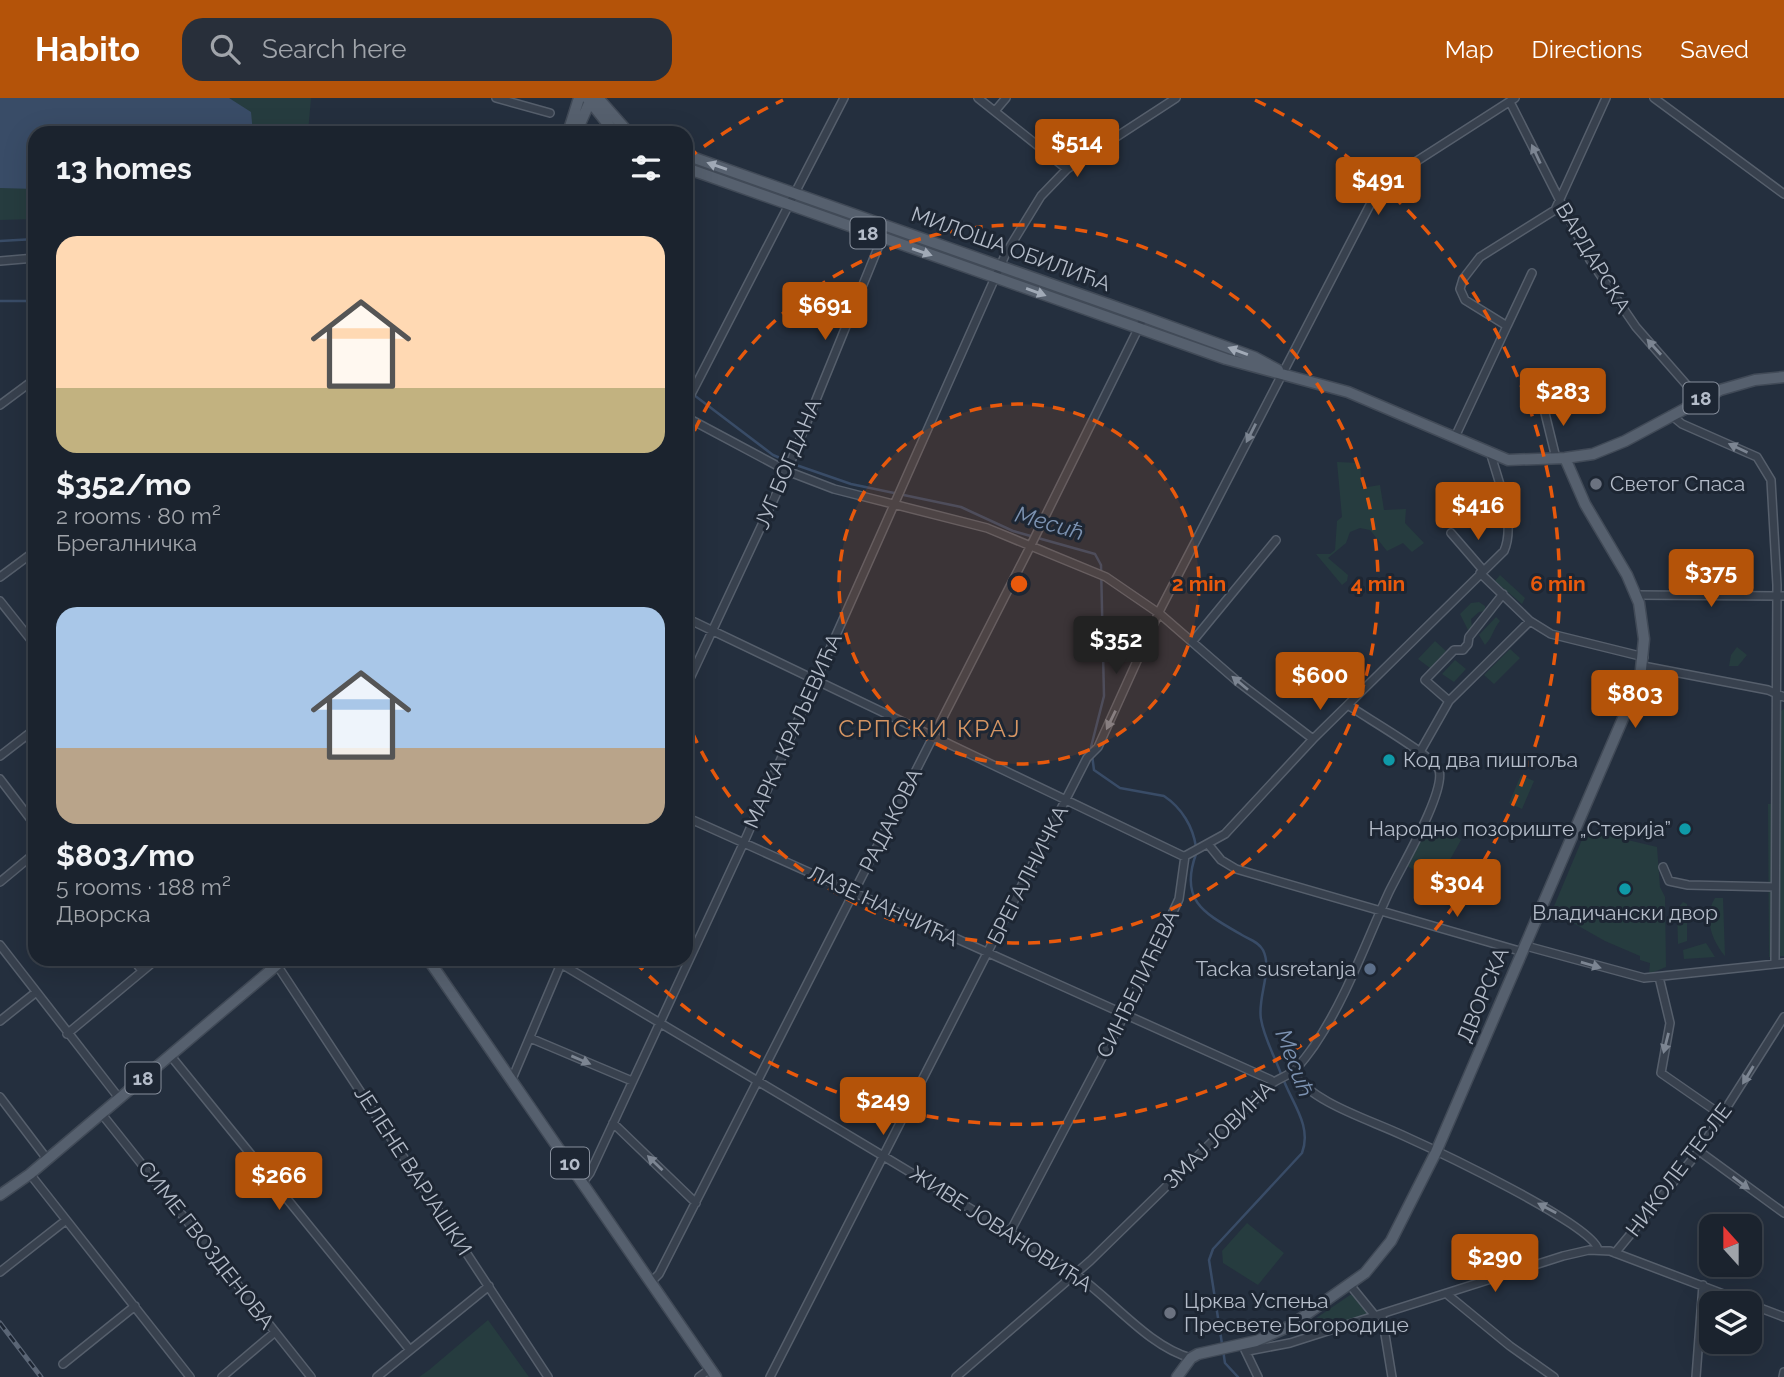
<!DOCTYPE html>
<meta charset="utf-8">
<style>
:root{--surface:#1b232e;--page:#282f3a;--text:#f1f3f6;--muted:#a0a4aa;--line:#39404a;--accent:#b45309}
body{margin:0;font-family:Raleway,sans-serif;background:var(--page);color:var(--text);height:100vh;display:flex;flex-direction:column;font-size:26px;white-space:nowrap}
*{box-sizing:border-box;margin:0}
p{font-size:23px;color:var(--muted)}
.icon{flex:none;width:38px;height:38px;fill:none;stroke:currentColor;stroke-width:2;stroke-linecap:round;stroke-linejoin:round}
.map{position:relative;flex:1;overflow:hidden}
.side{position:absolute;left:28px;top:28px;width:665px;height:840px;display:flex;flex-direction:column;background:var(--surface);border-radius:21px;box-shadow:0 7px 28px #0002,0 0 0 2px var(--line)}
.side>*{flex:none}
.needle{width:46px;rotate:339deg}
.buttons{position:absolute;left:1699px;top:1116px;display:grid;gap:14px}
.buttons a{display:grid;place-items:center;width:63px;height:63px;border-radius:14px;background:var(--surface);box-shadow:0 7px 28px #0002,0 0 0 2px var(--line);font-size:35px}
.price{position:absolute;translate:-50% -60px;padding:0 16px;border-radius:7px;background:var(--accent);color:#fff;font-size:23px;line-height:46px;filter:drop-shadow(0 2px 4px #0008)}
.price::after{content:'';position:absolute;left:50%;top:42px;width:21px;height:16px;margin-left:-10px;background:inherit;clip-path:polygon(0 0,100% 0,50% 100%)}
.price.current{background:#222;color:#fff}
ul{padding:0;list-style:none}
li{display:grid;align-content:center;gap:14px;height:371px;padding:0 28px}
li span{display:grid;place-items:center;height:217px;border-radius:21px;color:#555}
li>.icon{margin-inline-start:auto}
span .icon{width:126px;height:126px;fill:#fffc;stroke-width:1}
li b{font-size:30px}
h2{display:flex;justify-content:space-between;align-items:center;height:84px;padding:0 28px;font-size:30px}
header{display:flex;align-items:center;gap:42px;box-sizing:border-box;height:98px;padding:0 35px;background:var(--accent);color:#fff}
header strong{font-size:33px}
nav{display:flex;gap:38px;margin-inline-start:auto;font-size:24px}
.search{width:490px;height:63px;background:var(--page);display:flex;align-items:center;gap:18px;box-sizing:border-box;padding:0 24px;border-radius:21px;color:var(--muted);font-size:26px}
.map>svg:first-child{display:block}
.green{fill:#263c3f}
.water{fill:#394c67}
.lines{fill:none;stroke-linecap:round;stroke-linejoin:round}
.stream{stroke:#394c67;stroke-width:2.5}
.minor-casing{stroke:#565f6c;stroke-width:10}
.major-casing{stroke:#414a57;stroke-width:13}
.minor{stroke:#38414e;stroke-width:7}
.major{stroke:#56606e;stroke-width:10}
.rail-casing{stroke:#5a6575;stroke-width:5}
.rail{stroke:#1d2633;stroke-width:2.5;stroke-dasharray:8;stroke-linecap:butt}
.oneway{fill:#7c8592}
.oneway2{fill:#a1aab7}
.ring{fill:none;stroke:#e8590c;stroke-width:3.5;stroke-dasharray:12 9}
.worship-dot{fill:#6b7280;stroke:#1d2633;stroke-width:2.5}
.culture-dot{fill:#0f9aa8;stroke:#1d2633;stroke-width:2.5}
.service-dot{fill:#5c6f8a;stroke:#1d2633;stroke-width:2.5}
.labels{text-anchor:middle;stroke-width:6;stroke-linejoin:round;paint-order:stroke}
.shield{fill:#1d2633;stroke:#878f9c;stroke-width:2}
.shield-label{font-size:19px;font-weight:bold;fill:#b4bcc9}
.street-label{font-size:21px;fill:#b4bcc9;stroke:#1d2633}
.poi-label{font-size:21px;fill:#b4bcc9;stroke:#1d2633;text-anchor:start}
.water-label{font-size:23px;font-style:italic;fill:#7c92b1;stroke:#1d2633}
.quarter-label{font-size:24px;letter-spacing:2px;fill:#d59563;stroke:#1d2633}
.centre{fill:#e8590c;stroke:#1d2633;stroke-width:3.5}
.ring-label{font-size:21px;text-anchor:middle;font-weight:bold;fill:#e8590c;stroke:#1d2633;stroke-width:6;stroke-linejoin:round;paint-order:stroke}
</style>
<header>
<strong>Habito</strong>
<div class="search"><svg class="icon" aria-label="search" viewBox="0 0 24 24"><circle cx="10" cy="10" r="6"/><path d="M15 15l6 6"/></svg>Search here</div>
<nav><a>Map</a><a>Directions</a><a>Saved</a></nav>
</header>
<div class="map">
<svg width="1784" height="1279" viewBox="0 0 1784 1279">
<rect width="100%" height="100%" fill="#242f3e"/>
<path class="green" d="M0 0H311L308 35H35V121L0 122Z
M1337 364 1360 365 1362 390 1380 387 1384 412 1406 411 1405 425 1424 445 1412 454 1403 445 1387 453 1370 432 1360 430 1350 434 1346 445 1328 460 1348 477 1347 483 1342 487 1316 456H1330L1335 452 1337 423 1342 419Z
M1500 477 1525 500 1522 506 1495 483Z
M1479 504 1485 508V513L1479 514 1471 521 1472 529 1468 532 1460 516 1471 505Z
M1496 519 1500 523C1493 531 1493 539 1485 547L1479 537Z
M1435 543 1446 553 1430 570 1418 561Z
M1737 549 1747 557 1738 568H1729L1731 557Z
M1510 551 1520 560 1494 586 1484 577Z
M1455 562 1466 571 1454 584 1442 576Z
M1784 611V858L1769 859 1768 706H1775L1779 614Z
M1521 677 1534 683 1522 711 1509 705Z
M1432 723 1461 742 1437 785 1407 768Z
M1586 732 1657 749 1660 789 1665 799 1666 869 1649 876 1650 865 1640 862V858L1605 843 1552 813Z
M1715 800H1723L1725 858C1712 843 1703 819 1715 800Z
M1683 804 1687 806V843L1678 846 1677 811Z
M1706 845 1715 859 1684 861 1683 852Z
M1247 1125 1284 1155 1258 1187 1223 1165 1222 1153Z
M1350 1197H1354L1368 1214 1367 1217 1290 1238Z
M488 1222 529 1279H419L429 1272Z"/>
<path class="water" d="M0 0H229L251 14 253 35H35V91L0 90Z"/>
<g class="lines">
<path class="stream" d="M0 143 35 141
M0 203H35
M686 291 773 357 799 368 851 386 961 409 1013 433 1095 456 1101 467 1104 598 1091 649 1094 672 1120 690 1164 698C1182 710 1193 729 1196 749
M1196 756C1179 803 1204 815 1242 837 1249 841 1259 844 1263 852 1273 872 1257 900 1261 921 1264 940 1275 959 1281 976
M1238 1279 1225 1265 1209 1162 1213 1151 1302 1055C1312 1029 1293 1006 1284 983"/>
<defs>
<path id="minor" d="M496 0 550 15
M978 0 1067 71
M1654 0 1784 96
M1510 4 1590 162 1636 229 1699 301
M995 13 1006 0
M0 163 35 160
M1507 228 1532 175
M686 306 844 0
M0 307 35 281
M1543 307 1556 360
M1671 317 1682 326 1757 359 1771 382 1777 487 1775 865
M686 319 787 373 834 391 987 430 1106 479 1160 516 1237 583 1313 641
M1455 339 1507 228 1465 202 1460 191 1463 181 1480 159 1555 112 1606 0
M1451 435 1483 472
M1480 475 1530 523 1551 536 1644 559
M0 479 35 453
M1636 497 1784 498
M0 503 35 547
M686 520 1185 759
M1192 544 1276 442
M1643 568 1768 592 1784 599
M686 589 787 373 882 140
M1449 603 1425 582 1454 552H1463L1468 546 1469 539 1503 496
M1420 654 1449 603 1530 523
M0 658 35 631
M0 681 35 727
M686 719 1271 982
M1208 746 1221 762 1236 771 1523 854
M1663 769 1669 783 1688 787 1775 789
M0 784 35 755
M0 847 119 1000
M1526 848 1644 880 1784 865
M133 861 142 873
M266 861 273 870
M553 861C724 964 897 1064 1067 1170 1107 1195 1146 1248 1191 1260
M277 867 548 1279
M1659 879 1670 925 1661 975 1723 1018
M0 923 35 895
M67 936 157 861
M530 940 632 983
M170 957 410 1252
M1292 974C1313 1005 1368 1021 1402 1037 1433 1051 1595 1127 1598 1152
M512 981 563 861
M0 999 47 1061
M101 1015 311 1279
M613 1025 696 1105
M1699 1053 1784 1115
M30 1076 190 1279
M583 1084 590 1075 744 744 1006 155 1041 98 1067 71 1176 0
M1010 1134 1125 916 1179 801 1185 758 1225 736 1313 641 1504 453C1516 426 1499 385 1491 357
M1615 1155 1699 1053 1784 919
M0 1174 65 1123
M651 1184 659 1176 1030 449 1144 219
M1350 1187 1376 1219
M1448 1197 1510 1248 1554 1279
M1382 1218 1392 1279
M1245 1252 1258 1279
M1248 1253 1290 1245 1563 1158 1589 1152 1610 1153 1784 1219
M63 1266 135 1208
M222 1279 275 1234
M377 1279 489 1188
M699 1279 710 1271
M770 1279 1087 660 1098 649 1161 510 1373 101 1406 70 1515 0
M956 1279 1090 1163 1264 993C1273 981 1282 982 1293 973 1301 967 1308 956 1314 948 1346 901 1365 846 1389 794 1400 771 1446 694 1439 672 1434 658 1363 618 1348 607
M1696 1279 1703 1187
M1783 1279 1784 1274"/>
<path id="major" d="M587 0 615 35
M598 0 629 35
M568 35 579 0
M576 35 591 1
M586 35H603
M686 57 1144 219 1254 259 1278 272
M686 70 1226 261 1348 294 1508 362 1565 360 1593 356 1625 343 1720 292 1755 282 1784 279
M428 861 716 1279
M0 1097 30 1076 284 861
M1177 1279 1191 1260 1198 1256 1256 1243 1290 1228 1365 1175 1391 1143 1436 1054 1640 581 1644 541 1639 505 1627 477 1585 406 1565 360"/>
</defs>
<use href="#minor" class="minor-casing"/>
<use href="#major" class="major-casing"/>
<use href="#minor" class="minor"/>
<use href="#major" class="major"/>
<defs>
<path id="rail" d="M0 1225 41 1279"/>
</defs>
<use href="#rail" class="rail-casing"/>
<use href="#rail" class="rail"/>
</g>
<defs><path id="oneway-solid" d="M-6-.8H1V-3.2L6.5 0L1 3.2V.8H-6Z" transform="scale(1.75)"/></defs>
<g class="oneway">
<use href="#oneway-solid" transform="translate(1536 56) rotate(-115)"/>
<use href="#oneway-solid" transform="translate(1654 249) rotate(-132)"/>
<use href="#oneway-solid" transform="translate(1251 335) rotate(117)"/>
<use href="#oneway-solid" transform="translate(1738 350) rotate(-155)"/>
<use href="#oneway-solid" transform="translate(1240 585) rotate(-140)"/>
<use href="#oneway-solid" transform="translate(1111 622) rotate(116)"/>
<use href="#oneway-solid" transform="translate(1591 867) rotate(16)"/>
<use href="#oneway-solid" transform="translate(1666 945) rotate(104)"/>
<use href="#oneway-solid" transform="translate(581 962) rotate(23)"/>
<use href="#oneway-solid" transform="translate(1748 977) rotate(121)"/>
<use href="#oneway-solid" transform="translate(655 1065) rotate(-136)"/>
<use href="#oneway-solid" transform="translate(1741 1085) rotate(37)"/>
<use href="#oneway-solid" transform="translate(1547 1110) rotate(-152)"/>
</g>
<g class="oneway2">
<use href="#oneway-solid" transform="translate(717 68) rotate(-161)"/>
<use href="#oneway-solid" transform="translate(922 154) rotate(19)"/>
<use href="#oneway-solid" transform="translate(1036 194) rotate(20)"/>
<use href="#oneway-solid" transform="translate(1238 253) rotate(-160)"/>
</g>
<circle cx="1019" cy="486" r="180" fill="#e8590c" fill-opacity=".12"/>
<g class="ring">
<circle cx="1019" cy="486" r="180"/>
<path d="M686 352A359 359 0 1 1 686 620"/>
<path d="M687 61A539 539 0 0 1 783 2M1255 2A539 539 0 1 1 635 864"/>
</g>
<g class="worship-dot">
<circle cx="1596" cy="386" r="7"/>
<circle cx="1170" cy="1215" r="7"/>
</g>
<g class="culture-dot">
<circle cx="1389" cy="662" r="7"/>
<circle cx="1685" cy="731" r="7"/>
<circle cx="1625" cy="791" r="7"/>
</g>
<circle class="service-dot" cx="1370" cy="871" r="7"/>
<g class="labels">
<g class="shield">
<rect x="850.5" y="119.5" width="35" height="31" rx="5"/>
<rect x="1683.5" y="284.5" width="35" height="31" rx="5"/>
<rect x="125.5" y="964.5" width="35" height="31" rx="5"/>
<rect x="551" y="1049.5" width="38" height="31" rx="5"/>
</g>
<g class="shield-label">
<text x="868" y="142">18</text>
<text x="1701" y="307">18</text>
<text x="143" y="987">18</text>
<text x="570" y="1072">10</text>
</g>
<g class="street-label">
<text transform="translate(1011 151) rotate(20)" y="7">МИЛОША ОБИЛИЋА</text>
<text transform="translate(1593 160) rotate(59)" y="7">ВАРДАРСКА</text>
<text transform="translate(788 366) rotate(-67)" y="7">ЈУГ БОГДАНА</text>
<text transform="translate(793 633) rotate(-66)" y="7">МАРКА КРАЉЕВИЋА</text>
<text transform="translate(891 722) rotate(-63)" y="7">РАДАКОВА</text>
<text transform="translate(1028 777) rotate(-63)" y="7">БРЕГАЛНИЧКА</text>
<text transform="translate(883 808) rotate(25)" y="7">ЛАЗЕ НАНЧИЋА</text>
<text transform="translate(1138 886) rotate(-64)" y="7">СИНЂЕЛИЋЕВА</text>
<text transform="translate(1483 897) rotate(-67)" y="7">ДВОРСКА</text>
<text transform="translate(1219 1037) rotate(-44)" y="7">ЗМАЈ ЈОВИНА</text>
<text transform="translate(1679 1072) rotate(-53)" y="7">НИКОЛЕ ТЕСЛЕ</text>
<text transform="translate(413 1073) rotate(57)" y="7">ЈЕЛЕНЕ ВАРЈАШКИ</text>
<text transform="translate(1001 1131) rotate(33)" y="7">ЖИВЕ ЈОВАНОВИЋА</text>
<text transform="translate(206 1147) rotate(52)" y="7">СИМЕ ГВОЗДЕНОВА</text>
</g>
<g class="poi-label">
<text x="1610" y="393">Светог Спаса</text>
<text x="1403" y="669">Код два пиштоља</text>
<text x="1671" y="738" text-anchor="end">Народно позориште „Стерија”</text>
<text x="1625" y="822" text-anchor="middle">Владичански двор</text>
<text x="1356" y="878" text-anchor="end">Tacka susretanja</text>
<text x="1184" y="1210">Црква Успења<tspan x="1184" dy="24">Пресвете Богородице</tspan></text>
</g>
<g class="water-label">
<text transform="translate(1050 425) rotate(16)" y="8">Месић</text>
<text transform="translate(1295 965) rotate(69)" y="8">Месић</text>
</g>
<g class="quarter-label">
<text x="930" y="639">СРПСКИ КРАЈ</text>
</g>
</g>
<circle cx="1019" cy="486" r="10" class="centre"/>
<g class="ring-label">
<text x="1199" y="493">2 min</text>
<text x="1378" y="493">4 min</text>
<text x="1558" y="493">6 min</text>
</g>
</svg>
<div class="buttons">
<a><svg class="needle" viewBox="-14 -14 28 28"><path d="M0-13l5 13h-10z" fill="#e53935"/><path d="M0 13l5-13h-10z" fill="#a0a4aa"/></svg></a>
<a><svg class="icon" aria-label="layers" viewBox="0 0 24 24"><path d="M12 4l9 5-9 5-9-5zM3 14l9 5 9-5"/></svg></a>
</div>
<b class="price" style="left:1077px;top:81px">$514</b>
<b class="price" style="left:1378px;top:119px">$491</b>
<b class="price" style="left:825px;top:244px">$691</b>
<b class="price" style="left:1563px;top:330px">$283</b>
<b class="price" style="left:1478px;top:444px">$416</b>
<b class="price" style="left:1711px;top:511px">$375</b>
<b class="price current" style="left:1116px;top:578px">$352</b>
<b class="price" style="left:1320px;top:614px">$600</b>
<b class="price" style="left:1635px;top:632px">$803</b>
<b class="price" style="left:1457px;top:821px">$304</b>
<b class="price" style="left:883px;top:1039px">$249</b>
<b class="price" style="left:279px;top:1114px">$266</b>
<b class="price" style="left:1495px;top:1196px">$290</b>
<section class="side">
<h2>13 homes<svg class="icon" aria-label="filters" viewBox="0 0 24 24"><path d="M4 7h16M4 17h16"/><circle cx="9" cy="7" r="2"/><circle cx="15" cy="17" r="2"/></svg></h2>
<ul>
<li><span style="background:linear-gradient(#ffd9b3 70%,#c2b280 0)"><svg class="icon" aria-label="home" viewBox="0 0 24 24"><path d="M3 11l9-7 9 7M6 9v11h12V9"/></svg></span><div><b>$352/mo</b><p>2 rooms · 80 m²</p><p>Брегалничка</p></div></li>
<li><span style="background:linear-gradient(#a9c7e8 65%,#b9a48a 0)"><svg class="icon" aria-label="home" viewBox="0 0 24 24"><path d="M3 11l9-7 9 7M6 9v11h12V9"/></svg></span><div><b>$803/mo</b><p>5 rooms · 188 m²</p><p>Дворска</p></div></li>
</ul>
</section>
</div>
